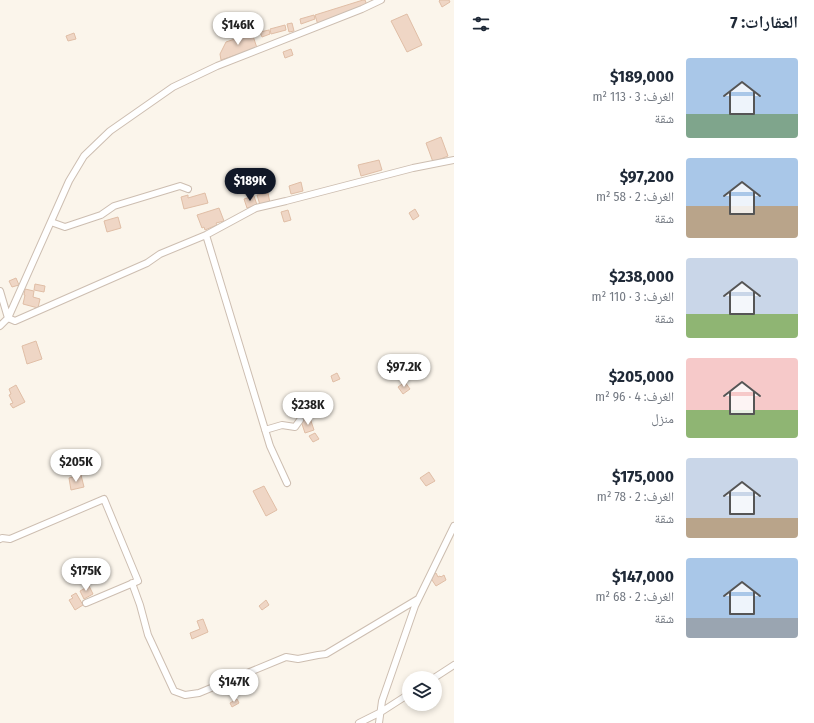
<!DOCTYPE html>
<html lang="ar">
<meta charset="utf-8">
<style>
:root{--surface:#fff;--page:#f2f2f3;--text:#1f2937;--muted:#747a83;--accent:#111827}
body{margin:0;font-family:"Fira Sans Condensed","Noto Naskh Arabic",sans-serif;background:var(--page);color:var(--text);direction:rtl;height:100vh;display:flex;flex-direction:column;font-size:15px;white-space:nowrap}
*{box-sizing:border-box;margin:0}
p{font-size:13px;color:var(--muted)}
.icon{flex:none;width:22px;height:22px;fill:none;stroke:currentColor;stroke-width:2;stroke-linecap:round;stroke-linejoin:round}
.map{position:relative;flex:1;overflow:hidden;direction:ltr}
.sheet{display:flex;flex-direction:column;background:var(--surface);width:360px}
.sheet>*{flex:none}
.fabs{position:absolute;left:402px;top:671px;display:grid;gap:8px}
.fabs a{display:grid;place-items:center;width:40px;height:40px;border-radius:50%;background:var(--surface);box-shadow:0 2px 6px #0003;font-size:20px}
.price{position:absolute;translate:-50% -34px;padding:0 9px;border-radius:14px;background:#fff;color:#222;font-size:13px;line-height:26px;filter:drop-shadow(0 1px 2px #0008)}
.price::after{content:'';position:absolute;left:50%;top:24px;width:12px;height:9px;margin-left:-6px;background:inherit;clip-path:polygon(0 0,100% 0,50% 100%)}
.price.on{background:var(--accent);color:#fff}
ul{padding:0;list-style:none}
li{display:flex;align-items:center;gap:12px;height:100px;padding:0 16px}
li span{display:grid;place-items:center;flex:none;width:112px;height:80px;border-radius:4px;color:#555}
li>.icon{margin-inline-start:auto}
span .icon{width:48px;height:48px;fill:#fffc;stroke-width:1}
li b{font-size:17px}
h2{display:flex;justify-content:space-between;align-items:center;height:48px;padding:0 16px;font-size:17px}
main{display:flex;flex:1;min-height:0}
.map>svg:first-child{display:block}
.building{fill:#efd6c5;stroke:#e0bea6}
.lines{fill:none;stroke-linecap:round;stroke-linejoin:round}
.minor-casing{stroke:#cdbeb1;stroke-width:8}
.minor{stroke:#fff;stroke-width:6}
</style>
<main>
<section class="sheet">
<h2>العقارات: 7<svg class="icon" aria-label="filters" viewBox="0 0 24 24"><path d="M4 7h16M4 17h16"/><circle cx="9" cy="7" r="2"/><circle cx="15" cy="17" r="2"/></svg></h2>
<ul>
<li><span style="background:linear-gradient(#a9c7e8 70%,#7fa58c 0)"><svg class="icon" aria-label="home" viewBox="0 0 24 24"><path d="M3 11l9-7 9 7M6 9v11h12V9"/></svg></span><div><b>$189,000</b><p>الغرف: 3 · 113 m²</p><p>شقة</p></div></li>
<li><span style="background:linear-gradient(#a9c7e8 60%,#b9a48a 0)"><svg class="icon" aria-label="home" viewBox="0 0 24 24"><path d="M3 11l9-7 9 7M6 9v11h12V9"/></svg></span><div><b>$97,200</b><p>الغرف: 2 · 58 m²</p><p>شقة</p></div></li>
<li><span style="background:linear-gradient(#c9d6e8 70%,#8fb573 0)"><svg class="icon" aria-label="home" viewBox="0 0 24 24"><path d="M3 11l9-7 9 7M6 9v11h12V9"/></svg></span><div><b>$238,000</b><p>الغرف: 3 · 110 m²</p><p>شقة</p></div></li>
<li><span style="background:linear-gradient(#f6c9c9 65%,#8fb573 0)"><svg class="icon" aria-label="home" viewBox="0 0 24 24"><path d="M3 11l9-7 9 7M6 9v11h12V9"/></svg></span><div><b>$205,000</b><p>الغرف: 4 · 96 m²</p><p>منزل</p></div></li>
<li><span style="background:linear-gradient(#c9d6e8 75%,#b9a48a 0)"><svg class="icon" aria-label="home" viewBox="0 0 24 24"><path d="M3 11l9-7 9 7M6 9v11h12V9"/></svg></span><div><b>$175,000</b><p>الغرف: 2 · 78 m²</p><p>شقة</p></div></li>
<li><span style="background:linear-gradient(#a9c7e8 75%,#9aa5b1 0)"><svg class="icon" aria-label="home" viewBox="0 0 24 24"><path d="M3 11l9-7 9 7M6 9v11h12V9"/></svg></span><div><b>$147,000</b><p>الغرف: 2 · 68 m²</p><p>شقة</p></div></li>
</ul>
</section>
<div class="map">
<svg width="454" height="723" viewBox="0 0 454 723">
<rect width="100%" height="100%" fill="#fbf5eb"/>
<path class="building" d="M363 0H365L367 5 318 25 315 15Z
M440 0H449L450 2 442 7 439 1Z
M407 14 422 45 407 52 391 21Z
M314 15 315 19 301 24 300 19Z
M292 23 294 31 289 32 287 24Z
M285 25 286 30 271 34 270 29Z
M269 30 270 34 262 37 260 32Z
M74 33 76 39 68 41 66 36Z
M252 33 257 48 221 60 220 54 226 42Z
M291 49 293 55 285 58 283 52Z
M441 137 448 156 433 162 426 143Z
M379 160 382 170 361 176 358 165Z
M301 182 303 191 291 194 289 186Z
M205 193 208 203 184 209 181 197 188 195V198Z
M268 193 270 203 260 205 257 195Z
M254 196 257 205 247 208 244 199Z
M219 208 224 221 216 223 217 225 205 230 204 227 202 228 197 215Z
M415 209 419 216 413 220 409 213Z
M288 210 291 220 284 222 281 212Z
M118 217 121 228 107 232 104 221Z
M16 278 19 285 12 287 9 281Z
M35 284 45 286 44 292 34 290Z
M25 289 34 291 33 297 40 299 38 308 23 304 25 295H24Z
M36 341 42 359 27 364 22 346Z
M337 373 340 379 333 382 331 376Z
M405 382 410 389 403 394 398 387Z
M16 385 25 402 13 408 10 404 13 403 9 395 11 394 9 389Z
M310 418 314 430 305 433 301 421Z
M315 433 319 439 313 442 309 436Z
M429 472 435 481 426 486 420 478Z
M81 475 84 487 71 490 69 478Z
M264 486 277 510 266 516 253 491Z
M436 573 438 577 440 576 441 577 444 575 446 580 436 586 430 577Z
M89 586 93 594 84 599 80 591Z
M76 593 83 605 75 610 69 600 73 598 71 596Z
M266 600 269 605 262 610 259 606Z
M203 619 208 632 192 639 190 633 200 629 197 621Z
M237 699 239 703 232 707 230 703Z"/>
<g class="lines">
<defs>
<path id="minor" d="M51 222 65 227 101 215 114 206 180 186 188 189
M206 235 270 446 287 483
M0 291 8 318 15 321 147 263 160 254 206 235 256 208 286 201 413 168 454 160
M0 326 8 318 69 181 84 156 110 131 173 87 217 66 362 9 381 0
M265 430 282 425 295 427 300 420
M0 539 2 538 10 539 104 499 138 581 86 603
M132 583 140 605 148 635 174 691 185 695 199 693 286 657 298 659 318 655 326 654 418 599
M434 678 454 665
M359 723 381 712 409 694
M379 723 382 701 415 606 454 526"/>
</defs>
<use href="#minor" class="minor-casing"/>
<use href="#minor" class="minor"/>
</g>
</svg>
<div class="fabs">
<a><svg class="icon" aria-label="layers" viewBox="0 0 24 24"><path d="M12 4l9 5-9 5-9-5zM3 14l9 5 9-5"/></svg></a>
</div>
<b class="price" style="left:238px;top:46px">$146K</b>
<b class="price on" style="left:250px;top:202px">$189K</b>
<b class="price" style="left:404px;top:388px">$97.2K</b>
<b class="price" style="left:308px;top:426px">$238K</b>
<b class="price" style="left:76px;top:483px">$205K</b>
<b class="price" style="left:86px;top:592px">$175K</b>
<b class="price" style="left:234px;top:703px">$147K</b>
</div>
</main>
